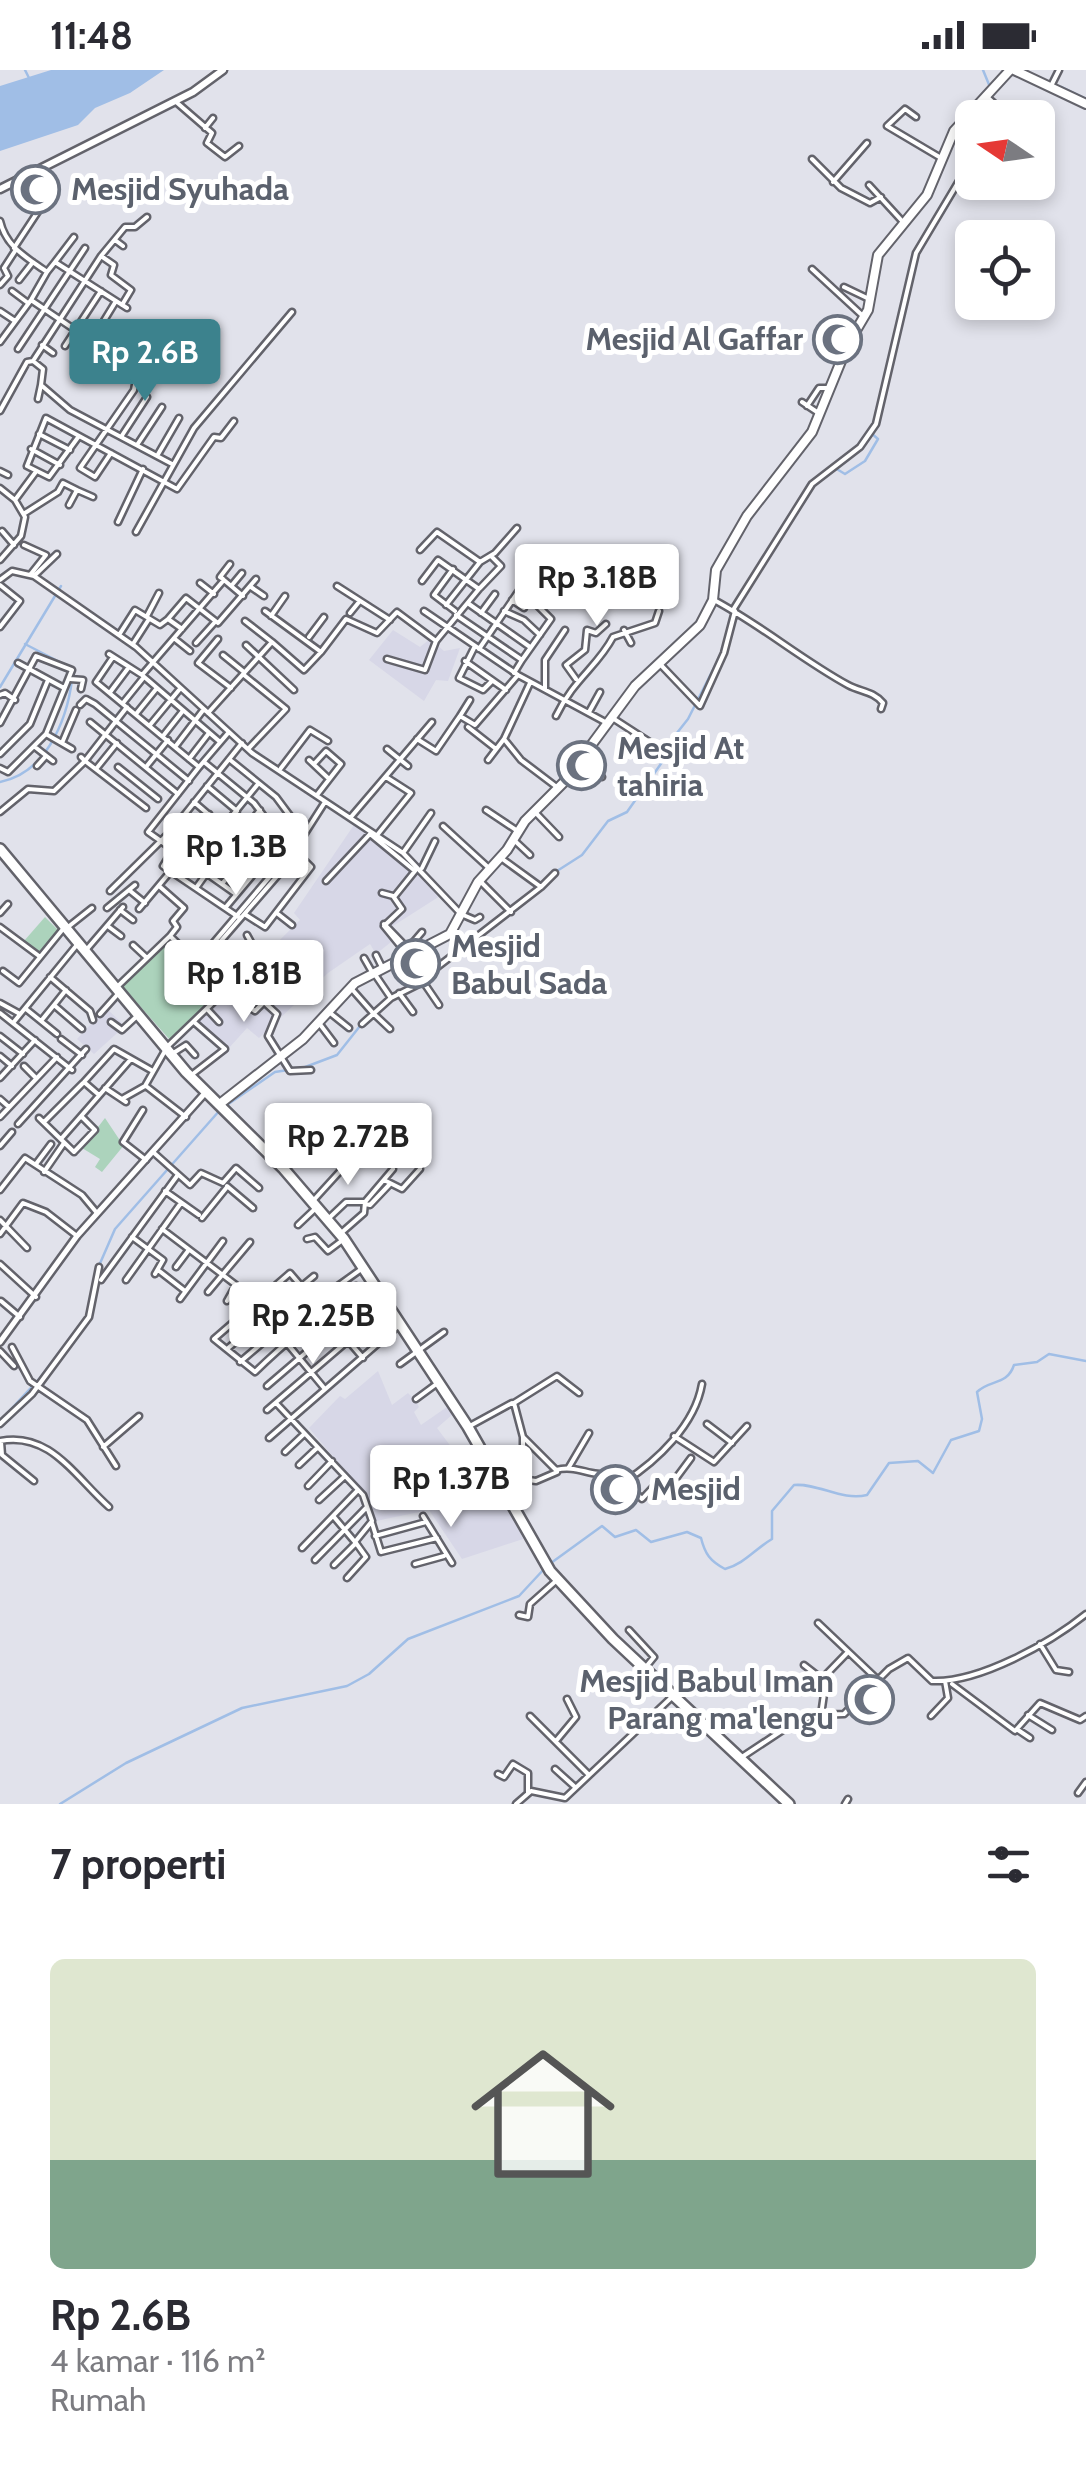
<!DOCTYPE html>
<html lang="id">
<meta charset="utf-8">
<style>
:root{--surface:#fff;--page:#f7f7f7;--text:#2b2b33;--muted:#7c7c81;--line:#e1e1e2;--accent:#3c828d}
body{margin:0;font-family:Cabin,sans-serif;background:var(--page);color:var(--text);height:100vh;display:flex;flex-direction:column;font-size:38px;white-space:nowrap}
*{box-sizing:border-box;margin:0}
p{font-size:32px;color:var(--muted)}
.icon{flex:none;width:55px;height:55px;fill:none;stroke:currentColor;stroke-width:2;stroke-linecap:round;stroke-linejoin:round}
.map{position:relative;height:1734px;overflow:hidden}
.sheet{display:flex;flex-direction:column;background:var(--surface);flex:1}
.sheet>*{flex:none}
.needle{width:65px;rotate:283deg}
.buttons{position:absolute;left:955px;top:30px;display:grid;gap:20px}
.buttons a{display:grid;place-items:center;width:100px;height:100px;border-radius:15px;background:var(--surface);box-shadow:0 5px 15px #0003;font-size:50px}
.price{position:absolute;translate:-50% -85px;padding:0 22px;border-radius:10px;background:#fff;color:#222;font-size:32px;line-height:65px;filter:drop-shadow(0 2px 5px #0008)}
.price::after{content:'';position:absolute;left:50%;top:60px;width:30px;height:22px;margin-left:-15px;background:inherit;clip-path:polygon(0 0,100% 0,50% 100%)}
.price.selected{background:var(--accent);color:#fff}
ul{padding:0;list-style:none}
li{display:grid;align-content:center;gap:20px;height:530px;padding:0 50px}
li+li{border-top:2px solid var(--line)}
li span{display:grid;place-items:center;height:310px;border-radius:15px;color:#555}
li>.icon{margin-inline-start:auto}
span .icon{width:180px;height:180px;fill:#fffc;stroke-width:1}
li b{font-size:42px}
h2{display:flex;justify-content:space-between;align-items:center;height:120px;padding:0 50px;font-size:42px}
.status{display:flex;justify-content:space-between;align-items:center;height:70px;padding:0 50px;background:var(--surface);direction:ltr}
.status svg{height:28px;fill:currentColor}
.map>svg:first-child{display:block}
.built{fill:#d7d7e7}
.green{fill:#acd3bc}
.water{fill:#a0bee6}
.lines{fill:none;stroke-linecap:round;stroke-linejoin:round}
.stream{stroke:#a0bee6;stroke-width:2.5}
.minor-casing{stroke:#63636b;stroke-width:9}
.tertiary-casing{stroke:#63636b;stroke-width:10}
.secondary-casing{stroke:#63636b;stroke-width:11}
.primary-casing{stroke:#63636b;stroke-width:12}
.trunk-casing{stroke:#63636b;stroke-width:14}
.minor{stroke:#fff;stroke-width:4}
.tertiary{stroke:#fff;stroke-width:5}
.secondary{stroke:#fff;stroke-width:6}
.primary{stroke:#fff;stroke-width:8}
.trunk{stroke:#fff;stroke-width:9}
.labels{text-anchor:middle;stroke-width:10;stroke-linejoin:round;paint-order:stroke}
.worship-label{font-size:32px;font-weight:bold;fill:#5b616d;stroke:#fff;text-anchor:start}
</style>
<div class="status"><b>11:48</b><svg viewBox="0 0 49 12"><path d="M0 12V9h3v3zM5 12V6h3v6zM10 12V3h3v9zM15 12V0h3v12zM26 1h20v11H26zM47 4h2v5h-2z"/></svg></div>
<div class="map">
<svg width="1086" height="1734" viewBox="0 0 1086 1734">
<rect width="100%" height="100%" fill="#e1e2eb"/>
<path class="built" d="M393 560 420 577 430 569 444 581 460 578 448 611 436 610 424 631 369 590Z
M356 752 403 786 440 826 393 856 416 882 406 887 391 872 376 884 370 874 328 903 259 968 247 958 228 979 198 951 300 850 294 843Z
M106 938 125 956 94 984 77 969Z
M378 1301 392 1335 408 1323 416 1331 419 1337 414 1342 421 1355 447 1337 453 1344 437 1358 452 1378 432 1392 464 1432 479 1426 487 1438 503 1425 523 1469 462 1489 429 1440 376 1451 366 1426 309 1358 340 1326 345 1329Z"/>
<path class="green" d="M45 847 60 862 39 885 24 871Z
M170 869 223 919 170 970 123 917Z
M105 1048 121 1072 126 1066 129 1069 102 1102 95 1097 100 1089 82 1078Z"/>
<path class="water" d="M51 0H164L130 23 95 38 78 55 0 81V16Z"/>
<g class="lines">
<path class="stream" d="M25 0 29 8
M983 0 990 17
M1061 17 1086 29
M988 48 992 34
M916 181 962 102
M835 398 845 404 865 391 878 369 871 363
M0 617 61 516
M0 712C50 702 70 642 73 599L25 574
M557 801 582 785 608 751 627 742 665 688 669 673 688 649 723 580 733 541
M418 914 435 900
M300 999 337 985 360 956
M227 1035 275 1002 288 1000
M98 1198 115 1159 220 1040
M0 1351 40 1308 88 1244
M551 1493 602 1456 615 1467 636 1460 651 1472 687 1462 701 1468C705 1484 710 1491 725 1499 744 1494 755 1479 772 1469V1441L794 1415C819 1413 841 1431 867 1425L889 1393 918 1391 933 1403 951 1370 979 1361 982 1349 977 1322C990 1309 1007 1316 1014 1295L1037 1292 1049 1284 1086 1291
M60 1734 126 1693 242 1638 347 1616 369 1604 408 1569 519 1526 545 1498"/>
<defs>
<path id="minor" d="M1050 18 1059 0
M986 26 995 34 992 48
M175 31 212 63 207 73 225 87 239 76
M916 47 905 39 887 56 941 88
M205 58 213 48
M812 89 841 118 870 133 881 127
M833 112 867 73
M869 115 903 152
M0 151C6 177 26 187 47 202L55 192 127 238
M115 170 123 176
M14 178 39 140
M101 186 125 157H135L147 147
M55 192 74 167
M4 198 15 181
M812 199 864 247
M47 202 31 230 87 268 94 267 116 231
M19 210 33 192
M0 215 8 206 4 198
M844 217 867 228
M12 221 28 233
M0 241 15 251
M0 272 31 230
M42 275 53 283
M65 276 101 221
M18 279 85 178
M33 291 43 299 41 315 70 340 172 394
M38 329 41 315
M802 332 820 344
M807 336 819 318H828
M0 341 27 292 33 291 101 186 114 195 111 205 131 220 122 235
M39 364 70 380
M79 366 49 407 27 396 46 348 177 419 214 367 221 368 234 351
M121 367 147 327
M137 375 162 337
M31 379 60 395
M111 383 95 407 80 398 134 320 136 309
M157 386 179 348
M0 401 8 405
M0 418 15 430 25 447 21 466 0 490
M15 430 35 403
M69 435 77 420 93 427
M25 443 58 422 63 413 77 420
M118 452 143 399
M2 461 14 475
M136 462 194 358 292 242
M24 475 46 485 30 505
M420 480 437 462 480 492 446 535
M480 492 495 483 517 458
M453 499 434 525 455 541
M34 506 57 484
M223 509 220 507 230 494
M0 510 12 501 34 506 136 577 252 683 403 783 461 844 475 850 480 847
M200 513 214 524
M0 515 20 531 0 557
M232 515 242 503
M337 516 390 550
M251 517 264 526
M480 518 501 496 491 486
M512 530 524 538
M714 530C761 555 802 590 848 615 861 622 873 621 883 633L881 639
M469 534 530 577
M733 540 812 414 860 377 876 354 916 183 972 89
M424 541 518 605 607 653
M504 541 524 550 540 565
M350 543 359 532
M481 543 495 524
M456 545 522 590 514 603
M147 546 159 523
M271 546 285 526
M245 551 272 572
M182 559 168 549 186 528 218 553 256 509
M624 560 631 573
M119 565 135 540 160 555 168 549
M309 567 324 547
M175 569 190 581
M218 569 198 593 231 618
M196 573 215 552
M133 574 149 549
M246 575 294 620
M475 576 459 608 483 620 492 611
M479 579 520 519
M321 582 346 549 377 563 397 542 436 571
M109 584 142 605 219 671
M223 585 244 602
M113 587 96 612 199 697 229 662
M387 589 425 600 436 571 479 519 438 490 422 511
M522 590 551 549 532 530
M465 591 506 620
M18 593 64 618
M659 593 700 636 724 583 735 541
M142 605 224 510 243 526
M244 605 286 639 248 679
M70 609 83 610 81 619
M576 609 566 595 585 580 587 560 596 563 606 554
M530 613 504 669 521 690 558 718
M545 619V590L565 560
M111 621 129 597
M0 625 5 623 15 630
M470 630 460 646 475 655 518 605
M123 633 144 607
M80 635 86 629 95 634 189 711
M589 642 600 622
M208 643 272 572 304 600 321 582 265 541
M136 644 157 618
M556 646C573 610 598 596 613 567L655 553 659 541
M611 647 665 682
M90 652 178 724
M0 653 36 586 72 600 46 664 8 702 0 698
M150 655 179 620
M468 657 496 679
M46 664 72 679
M163 666 182 642
M417 669 436 681 460 646
M62 673 76 640
M35 677 53 691
M175 677 204 639
M387 679 408 696
M0 684 30 654 48 610
M81 687 85 691 127 637
M189 689 209 663
M229 689 276 727 302 762
M309 690 327 707
M488 690 504 669
M583 690 602 707
M204 692 254 733 290 781
M314 694 326 681 341 694 317 725
M37 696 46 686
M118 697 158 729
M146 697 168 670
M199 697 148 762 236 824
M281 698 310 660 328 671
M96 699 117 673
M207 716 237 741
M194 732 278 804
M486 740 519 762
M534 741 559 767
M0 742 28 719 54 721 85 691 146 738
M351 747 432 652
M443 756 490 799
M173 759 202 783
M378 764 411 723 386 707
M187 770 209 744
M515 771 530 785
M172 781 163 796 240 848
M403 783 431 743
M192 795 258 714
M422 798 435 771
M208 805 260 740
M326 811 370 764 415 801 394 827
M480 811 511 842
M222 814 271 753
M159 816 184 838 173 851 177 857 170 866
M541 817 555 803
M196 818 206 804
M129 820 145 833
M110 821 173 759 242 673
M382 823 393 826 402 839 384 856 406 883
M226 837 283 769
M107 838 135 815
M139 839 170 802
M120 840 133 850
M0 843 8 834
M278 844 292 855
M246 845 265 857 311 797 296 782
M384 854 412 883
M0 857 39 886
M68 857 92 838
M109 857 121 866
M133 875 147 888
M410 876 422 862
M87 879 123 837
M376 885 383 899
M364 888 372 902
M198 891 295 777
M201 894 279 804 325 732
M3 901 19 913 63 859
M431 902 541 817 501 788
M50 907 90 941 93 950
M239 909 277 944 268 966 290 1001 311 1000
M424 913 439 935
M117 917 170 866 226 920 257 883 247 865
M350 917 372 942
M250 918 241 931 255 941 265 931
M66 920 54 935 82 959
M399 923 413 942
M391 928 417 915
M0 933 20 944
M26 939 57 964
M207 939 219 952
M329 942 349 958
M0 943 72 1000
M373 943 390 959
M100 944 117 925
M41 951 54 935
M111 952 122 960 136 947
M13 953 76 876
M319 953 334 973
M362 954 391 928 376 906
M0 966 23 984
M61 969 82 985
M169 975 226 920
M175 982 186 975 195 985
M0 986 12 996
M24 996 35 1007
M194 1003 225 979 194 952
M0 1008 35 970
M146 1016 186 1047
M105 1018 126 1032
M99 1025 84 1012 114 979 151 1000
M0 1029 9 1037
M122 1029 145 1016 166 979
M143 1040 123 1072 146 1090
M0 1047 57 987
M39 1048 74 1082 95 1060 82 1047
M44 1052 83 1013
M18 1054 86 979
M61 1069 131 989
M0 1076 12 1062
M153 1082 190 1115 201 1103 223 1113 236 1098 259 1118
M36 1094 51 1074
M44 1102 64 1073
M384 1110 402 1119 420 1099
M227 1116 253 1138
M0 1120 25 1088 82 1125 97 1143
M165 1121 199 1145
M312 1132 343 1098 346 1087
M365 1134 370 1135 389 1115
M202 1148 227 1117
M328 1149 346 1132H365
M0 1150 27 1178
M298 1155 317 1137
M162 1159 236 1215 227 1231
M0 1164 23 1133 46 1142 77 1166
M340 1164 364 1143 365 1132 393 1099
M132 1167 163 1190 155 1204
M307 1169 315 1167 328 1181 344 1169
M0 1194 36 1227
M176 1197 188 1181
M158 1200 185 1221
M101 1210 177 1106
M126 1210 181 1133
M356 1216C321 1244 287 1271 255 1302L214 1269 290 1203 363 1288
M335 1218 360 1200
M208 1222 250 1172
M247 1225 324 1318
M180 1229 223 1171
M1 1231 20 1247
M12 1277 30 1311 87 1350 116 1396
M227 1279 314 1206
M0 1281 14 1296
M240 1292 328 1217
M400 1294 444 1262
M267 1316 338 1255
M416 1329 435 1315
M276 1333 363 1425 372 1451 355 1472 334 1447
M267 1340 350 1269
M0 1354 32 1324 89 1247 99 1197
M707 1354 732 1373
M468 1357 512 1333
M674 1366 714 1392 747 1356
M523 1367 556 1400C577 1394 591 1408 611 1403L624 1412C657 1391 695 1355 702 1314
M269 1368 397 1257
M0 1371C50 1361 75 1407 109 1437
M1 1372 2 1385 34 1411
M103 1377 139 1346
M285 1382 303 1365
M299 1395 317 1378
M569 1397 589 1363
M521 1409 536 1411 557 1402
M308 1416 332 1391
M503 1418 523 1405V1367L514 1333 557 1306 579 1323
M319 1430 345 1406
M607 1437 624 1412 642 1429 657 1413 668 1419 691 1388
M423 1446 452 1493
M372 1453 381 1482 437 1468
M375 1466 426 1452
M302 1478 358 1420
M315 1490 366 1438
M415 1494 444 1486
M334 1495 356 1473
M347 1508 366 1487 356 1473
M519 1545 528 1547 530 1534 557 1510
M818 1553 878 1610
M629 1560 654 1587 645 1598
M1040 1574 1056 1600 1069 1602
M804 1595 822 1609
M811 1613 817 1614 848 1582
M952 1614 1015 1661 1040 1633 1080 1650 1086 1646
M821 1645 824 1624
M1028 1645 1052 1660
M530 1646 589 1705
M931 1646 948 1628 945 1611
M1018 1660 1030 1668
M556 1671 576 1647 567 1629
M742 1687 792 1654 815 1645 844 1644 889 1599 908 1588 932 1611C979 1613 1050 1573 1086 1544
M555 1699 575 1717
M498 1704 504 1707 513 1694 528 1703V1723
M1078 1723 1086 1712
M516 1734 531 1721 565 1728 673 1626
M845 1734 848 1729"/>
<path id="tertiary" d="M0 1272 77 1166 206 1022"/>
<path id="secondary" d="M0 119 193 22 223 0"/>
<path id="primary" d="M1014 0 1086 34
M221 1033 303 969 355 913 450 864 478 812 507 780 525 751 564 712 635 616 700 555 713 530 716 500 747 446 812 362 848 274 868 240 878 185 927 125 954 61 1010 0"/>
<path id="trunk" d="M0 779 186 1002 283 1098 344 1169 468 1357 550 1501 613 1569 789 1734"/>
</defs>
<use href="#minor" class="minor-casing"/>
<use href="#tertiary" class="tertiary-casing"/>
<use href="#secondary" class="secondary-casing"/>
<use href="#primary" class="primary-casing"/>
<use href="#trunk" class="trunk-casing"/>
<use href="#minor" class="minor"/>
<use href="#tertiary" class="tertiary"/>
<use href="#secondary" class="secondary"/>
<use href="#primary" class="primary"/>
<use href="#trunk" class="trunk"/>
</g>
<defs>
<symbol id="mosque-ring" viewBox="-11 -11 22 22"><circle r="9.5" fill="#fff" stroke="#6b7280" stroke-width="1.5"/><path d="M3.5-4.9A6 6 0 1 0 3.5 4.9A5 5 0 1 1 3.5-4.9Z" fill="#6b7280"/></symbol>
</defs>
<g fill-rule="evenodd">
<use href="#mosque-ring" x="8" y="92" width="55" height="55"/>
<use href="#mosque-ring" x="810" y="242" width="55" height="55"/>
<use href="#mosque-ring" x="554" y="668" width="55" height="55"/>
<use href="#mosque-ring" x="388" y="866" width="55" height="55"/>
<use href="#mosque-ring" x="588" y="1392" width="55" height="55"/>
<use href="#mosque-ring" x="842" y="1602" width="55" height="55"/>
</g>
<g class="labels">
<g class="worship-label">
<text x="71" y="130">Mesjid Syuhada</text>
<text x="803" y="280" text-anchor="end">Mesjid Al Gaffar</text>
<text x="617" y="689">Mesjid At<tspan x="617" dy="37">tahiria</tspan></text>
<text x="451" y="887">Mesjid<tspan x="451" dy="37">Babul Sada</tspan></text>
<text x="651" y="1430">Mesjid</text>
<text x="834" y="1622" text-anchor="end">Mesjid Babul Iman<tspan x="834" dy="37">Parang ma'lengu</tspan></text>
</g>
</g>
</svg>
<div class="buttons">
<a><svg class="needle" viewBox="-14 -14 28 28"><path d="M0-13l5 13h-10z" fill="#e53935"/><path d="M0 13l5-13h-10z" fill="#7c7c81"/></svg></a>
<a><svg class="icon" aria-label="locate" viewBox="0 0 24 24"><circle cx="12" cy="12" r="6"/><path d="M12 2v4M12 18v4M2 12h4M18 12h4"/></svg></a>
</div>
<b class="price selected" style="left:145px;top:334px">Rp 2.6B</b>
<b class="price" style="left:597px;top:559px">Rp 3.18B</b>
<b class="price" style="left:236px;top:828px">Rp 1.3B</b>
<b class="price" style="left:244px;top:955px">Rp 1.81B</b>
<b class="price" style="left:348px;top:1118px">Rp 2.72B</b>
<b class="price" style="left:313px;top:1297px">Rp 2.25B</b>
<b class="price" style="left:451px;top:1460px">Rp 1.37B</b>
</div>
<section class="sheet">
<h2>7 properti<svg class="icon" aria-label="filters" viewBox="0 0 24 24"><path d="M4 7h16M4 17h16"/><circle cx="9" cy="7" r="2"/><circle cx="15" cy="17" r="2"/></svg></h2>
<ul>
<li><span style="background:linear-gradient(#dfe7d0 65%,#7fa58c 0)"><svg class="icon" aria-label="home" viewBox="0 0 24 24"><path d="M3 11l9-7 9 7M6 9v11h12V9"/></svg></span><div><b>Rp 2.6B</b><p>4 kamar · 116 m²</p><p>Rumah</p></div></li>
</ul>
</section>
